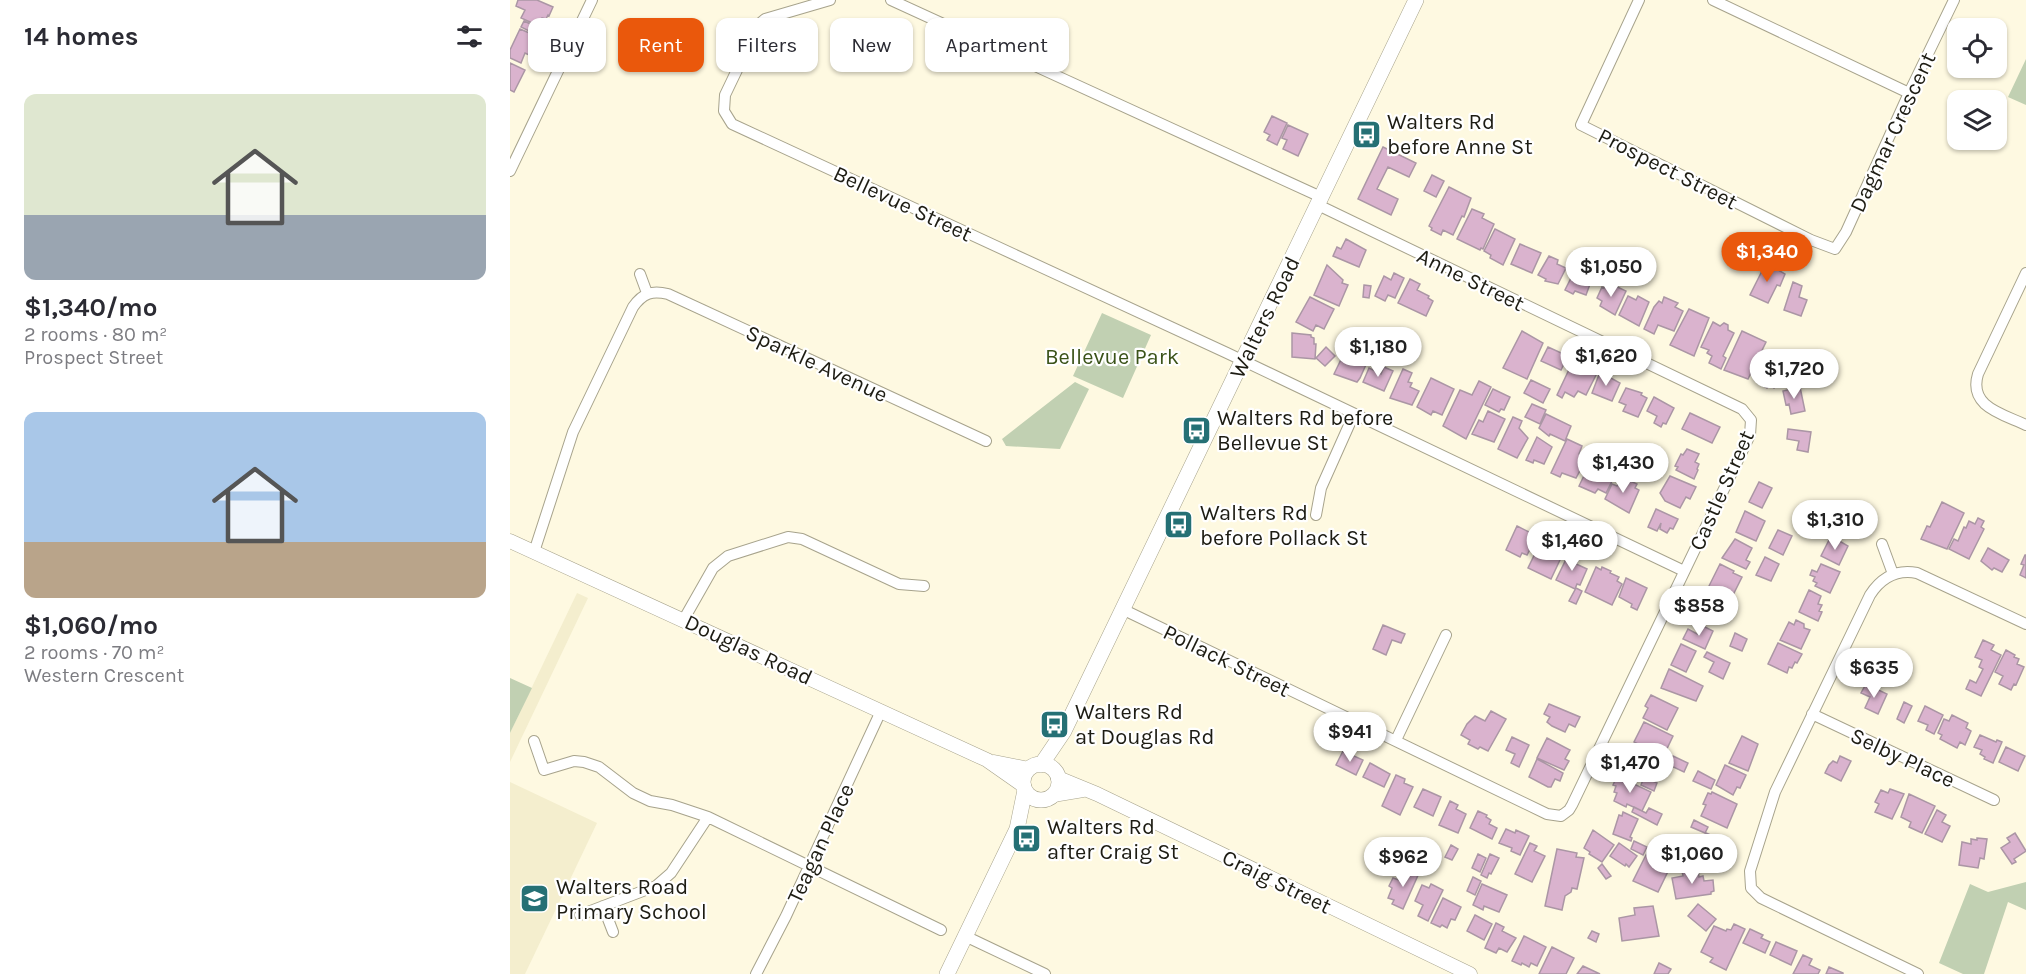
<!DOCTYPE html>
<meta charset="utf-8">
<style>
:root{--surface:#fff;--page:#f7f7f7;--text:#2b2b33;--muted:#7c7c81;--accent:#ea580c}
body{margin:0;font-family:Karla,sans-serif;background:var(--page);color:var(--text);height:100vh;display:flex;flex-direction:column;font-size:22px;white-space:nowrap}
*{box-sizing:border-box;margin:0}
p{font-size:20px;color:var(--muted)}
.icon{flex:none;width:33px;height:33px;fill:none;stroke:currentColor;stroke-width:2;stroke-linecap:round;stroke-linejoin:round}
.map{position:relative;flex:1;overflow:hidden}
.details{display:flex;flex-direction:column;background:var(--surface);width:510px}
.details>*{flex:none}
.top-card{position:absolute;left:18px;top:18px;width:570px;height:54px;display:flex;gap:12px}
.tools{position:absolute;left:1437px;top:18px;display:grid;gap:12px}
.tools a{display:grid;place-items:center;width:60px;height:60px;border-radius:12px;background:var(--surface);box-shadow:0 2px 4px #0004;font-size:30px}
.price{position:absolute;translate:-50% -51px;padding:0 14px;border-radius:21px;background:#fff;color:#222;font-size:20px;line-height:39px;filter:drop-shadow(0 2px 3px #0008)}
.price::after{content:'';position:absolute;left:50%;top:36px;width:18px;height:14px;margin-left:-9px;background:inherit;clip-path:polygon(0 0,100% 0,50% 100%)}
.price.active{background:var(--accent);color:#fff}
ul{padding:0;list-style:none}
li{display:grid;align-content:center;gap:12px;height:318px;padding:0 24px}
li span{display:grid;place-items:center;height:186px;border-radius:12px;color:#555}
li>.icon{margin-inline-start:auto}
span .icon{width:108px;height:108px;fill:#fffc;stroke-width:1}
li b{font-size:26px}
h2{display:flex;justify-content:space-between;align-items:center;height:72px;padding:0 24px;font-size:26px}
.pill{padding:0 21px;border-radius:12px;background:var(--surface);box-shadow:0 2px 4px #0004;font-size:21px;line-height:54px}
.pill.active{background:var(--accent);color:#fff}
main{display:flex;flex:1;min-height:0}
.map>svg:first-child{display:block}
.built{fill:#f4eece}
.green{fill:#c1d0b2}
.building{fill:#dab3ce;stroke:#ab96a5;stroke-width:1.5}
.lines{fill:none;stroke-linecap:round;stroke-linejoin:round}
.minor-casing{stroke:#a7a38c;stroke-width:12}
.tertiary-casing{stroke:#a7a38c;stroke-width:15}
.secondary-casing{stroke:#a7a38c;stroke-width:16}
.minor{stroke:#fff;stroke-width:10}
.tertiary{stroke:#fff;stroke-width:14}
.secondary{stroke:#fff;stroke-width:15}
.labels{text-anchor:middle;stroke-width:4.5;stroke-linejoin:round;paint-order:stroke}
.poi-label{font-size:22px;fill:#1d1c13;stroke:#fff;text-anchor:start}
.street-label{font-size:22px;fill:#1d1c13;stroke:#fff}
.park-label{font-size:22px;fill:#3b5319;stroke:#fff}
</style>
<main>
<section class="details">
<h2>14 homes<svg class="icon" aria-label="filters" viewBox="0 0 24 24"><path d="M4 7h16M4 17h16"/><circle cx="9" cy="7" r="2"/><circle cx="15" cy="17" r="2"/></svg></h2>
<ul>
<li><span style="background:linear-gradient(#dfe7d0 65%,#9aa5b1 0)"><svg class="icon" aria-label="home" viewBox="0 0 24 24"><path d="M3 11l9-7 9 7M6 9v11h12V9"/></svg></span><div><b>$1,340/mo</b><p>2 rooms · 80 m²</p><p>Prospect Street</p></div></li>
<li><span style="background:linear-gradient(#a9c7e8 70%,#b9a48a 0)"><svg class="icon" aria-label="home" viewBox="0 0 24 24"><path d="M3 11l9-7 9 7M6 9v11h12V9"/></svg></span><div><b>$1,060/mo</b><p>2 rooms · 70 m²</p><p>Western Crescent</p></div></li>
</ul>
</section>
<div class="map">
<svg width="1516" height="974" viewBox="0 0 1516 974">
<rect width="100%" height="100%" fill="#fef9e1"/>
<path class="built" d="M67 593 78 598 0 762V733Z
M0 782 87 823 15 974H0Z"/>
<path class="green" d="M1516 59V105L1498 97Z
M592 313 641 335 613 398 563 376Z
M565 382 579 389 550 449 496 446 492 439Z
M0 678 22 688 0 733Z
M1516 882V910L1498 902 1474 974H1453L1429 963 1460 884 1478 892Z"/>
<path class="building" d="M8 0H27L43 7 39 16 38 15 36 19 32 18 29 26 11 18 15 10 6 6Z
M14 21 27 27 25 34 11 27Z
M10 29 31 38 27 47 23 46 19 55 15 53 11 63 0 58V50Z
M0 63 15 70 4 92 0 90Z
M762 116 777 123 767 145 757 140 760 135 754 132Z
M778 125 798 134 788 156 773 149 777 140 772 138Z
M873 147 906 163 899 177 878 167 867 189 888 199 881 215 848 199Z
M922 175 934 181 926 197 914 191Z
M939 187 961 198 954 217 952 216 943 235 933 230 931 235 921 230 922 228 919 226Z
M962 209 974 214 972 218 984 224 973 249 971 248 970 250 947 239Z
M985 229 1005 239 993 265 980 258 981 255 974 251Z
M836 239 856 250 849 267 823 256 827 247 831 249Z
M1010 244 1031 253 1022 273 1001 264Z
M1039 256 1048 260 1047 264 1056 268 1048 284 1035 281 1036 279 1028 275Z
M1256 263 1275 274 1270 286 1267 285 1258 303 1240 295Z
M817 265 833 280 832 283 838 285 829 306 804 295Z
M1066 268 1083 276 1076 295 1065 291 1063 294 1055 290Z
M884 273 894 278 885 298 878 295 875 301 865 296 874 276 881 280Z
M900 279 910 284 907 290 919 296 918 298 923 301 916 316 888 303Z
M1097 282 1116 291 1105 315 1090 306 1092 301 1087 298 1092 287 1094 288Z
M1283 282 1292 286 1289 297 1297 300 1291 316 1274 310Z
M854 285 861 286 859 298 853 297Z
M1118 296 1126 300 1128 296 1139 302 1129 326 1109 315Z
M800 297 824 309 814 329 806 325 803 331 786 322Z
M1154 297 1168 303 1165 307 1173 311 1164 331 1148 325 1144 334 1134 329 1144 307 1149 301 1152 303Z
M1179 309 1199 318 1184 356 1160 345Z
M1203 322 1210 326 1214 323 1218 325V330L1224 333 1213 356 1216 358 1211 369 1199 363 1202 356 1197 353 1199 350 1191 347Z
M1012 331 1033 343 1017 379 993 368Z
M1232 331 1256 342 1238 379 1214 370Z
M782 333 801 335V337L804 338V344H806L805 359 782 357Z
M849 343 863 349 850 378 847 382 824 374 838 345 847 349Z
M816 347 825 356 815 366 806 358Z
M1038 347 1058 356 1051 370 1031 361Z
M1064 359 1088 371 1076 395 1068 391 1064 397 1055 392 1052 398 1047 395Z
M1250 364 1267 372 1269 368 1272 370 1264 388 1259 385 1257 388 1248 383 1252 376 1245 372Z
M874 367 883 371 874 391 853 382 859 368 871 374Z
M893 369 902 373 898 382 902 383 900 387 909 391 902 405 880 398Z
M1090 372 1110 383 1102 401 1082 393Z
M921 378 944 389 932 415 923 411 921 415 907 407Z
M1021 380 1040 389 1033 403 1014 393Z
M969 381 981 387 956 439 933 426 950 390 962 395Z
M1290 387 1295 411 1281 414 1279 404 1276 405 1273 391Z
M1116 388 1132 393 1131 395 1137 398 1128 417 1113 411 1116 405 1109 402Z
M983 389 1000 397 994 410 991 409 989 412 975 405Z
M1144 397 1164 408 1156 424 1153 423 1151 427 1144 423 1147 416 1137 411Z
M1022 404 1036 410 1030 424 1015 417Z
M978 411 995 419 984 442 962 434 969 420 973 422Z
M1180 413 1210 427 1202 443 1172 429Z
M1036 414 1061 426 1055 441 1040 434 1039 436 1029 428Z
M1003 417 1012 421 1009 428 1018 438 1007 458 988 449Z
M1278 429 1301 432 1298 452 1287 450 1289 441 1277 439Z
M1027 437 1042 447 1034 464 1024 460 1023 463 1016 460Z
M1057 439 1072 446 1069 454 1073 456 1069 463 1073 465 1066 478 1052 473 1050 477 1041 473Z
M1177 449 1189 454 1185 462 1189 464 1187 469 1188 470 1184 479 1166 470 1168 467 1165 466 1171 454 1173 455Z
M1080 463 1097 471 1095 475 1103 479 1096 493 1088 489 1085 493 1069 486Z
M1160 476 1186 487 1180 499 1176 497 1170 508 1155 501 1150 493Z
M1112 477 1127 484 1125 488 1129 490 1119 513 1095 499 1102 484 1107 486Z
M1249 482 1262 488 1252 508 1239 502Z
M1321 502 1341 511 1336 521 1340 522 1336 531 1313 519Z
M1432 502 1454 513 1437 549 1411 539 1417 526 1420 527Z
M1146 509 1168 519 1163 529 1160 528 1157 533 1150 529 1151 523 1147 531 1138 527Z
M1235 511 1255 521 1246 541 1226 532Z
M1468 518 1474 521 1471 527 1474 529 1459 559 1439 549 1444 539 1448 541 1454 527 1456 528 1459 521 1465 524Z
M1007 526 1027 536 1017 555 1012 553 1010 557 996 550Z
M1268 530 1282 536 1273 555 1259 548Z
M1035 533 1057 545 1041 579 1018 568Z
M1321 536 1338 546 1329 565 1311 556Z
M1225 539 1242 548 1236 560 1240 562 1236 569 1212 558Z
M1478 548 1499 560 1492 572 1484 568 1482 570 1471 561Z
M1060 551 1070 556 1066 564 1077 569 1070 585 1067 584 1065 589 1046 580Z
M1515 555H1516V578L1510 575 1514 565 1511 564Z
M1255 557 1269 564 1261 581 1246 575Z
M1210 564 1224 571 1223 573 1232 577 1223 595 1199 586Z
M1311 564 1330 572 1320 593 1305 586 1307 583 1303 581 1305 577 1300 575 1302 570 1307 572Z
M1086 567 1091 570 1092 567 1101 571 1100 573 1109 577 1107 581 1112 584 1102 605 1075 592Z
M1116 578 1137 588 1127 610 1121 607 1122 604 1109 597Z
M1066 588 1072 591 1066 604 1059 601Z
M1194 590 1219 602 1216 609 1213 607 1206 621 1185 611Z
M1299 590 1311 596 1308 604 1312 605 1309 611 1312 612 1308 621 1289 612Z
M1286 620 1294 624V628L1300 630 1291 649 1270 640 1279 622 1284 625Z
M873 625 895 634 891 643 882 640 876 655 863 649Z
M1193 626 1203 631 1195 649 1173 639 1178 629 1189 635Z
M1225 633 1237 639 1232 651 1220 646Z
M1473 640 1484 645 1481 650 1491 655 1471 696 1456 689 1460 680 1466 683 1473 669 1469 667 1472 660 1465 657Z
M1268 643 1292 654 1287 663 1285 662 1282 668 1279 667 1277 673 1258 664Z
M1171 644 1186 651 1176 672 1161 665Z
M1496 650 1505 655 1504 657 1509 659 1507 664 1514 667 1506 685 1504 684 1501 690 1489 684 1493 676 1485 672Z
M1197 652 1220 663 1213 679 1199 672 1204 662 1194 657Z
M1368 654 1383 661 1373 682 1358 675Z
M1159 669 1193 686 1186 701 1151 688Z
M1356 684 1377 694 1368 714 1355 708 1360 697 1351 693Z
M1141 695 1168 708 1157 730 1133 718 1138 708 1135 706Z
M1394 702 1402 706 1394 723 1387 719Z
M1039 704 1070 717 1065 727 1059 724 1055 732 1042 726 1037 722 1040 717 1034 714Z
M1415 706 1433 715 1424 734 1416 730 1418 725 1408 721Z
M981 711 996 719 978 751 970 747 968 749 958 744 960 740 951 735 957 724 965 716 975 721Z
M1442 715 1458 723 1456 728 1461 731 1455 745 1450 742 1447 748 1430 739 1432 735 1428 733 1434 719 1439 721Z
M1134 722 1163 736 1153 757 1124 742Z
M1470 735 1486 742 1487 740 1492 742 1483 763 1474 759 1475 757 1470 754 1472 750 1464 747Z
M1232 736 1248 744 1238 771 1219 763Z
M1002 737 1019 745 1009 767 1001 763 1005 754 996 750Z
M1037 738 1060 750 1055 759 1059 761 1054 770 1027 758Z
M1496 747 1515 756 1508 771 1489 762Z
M1121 749 1158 767 1154 775 1134 766 1128 779 1116 773 1120 765 1116 763 1118 758H1117Z
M833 751 853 760 846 775 826 765Z
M1163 756 1178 763 1174 772 1159 765Z
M1330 756 1341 761 1331 781 1315 773 1319 765 1323 761 1327 763Z
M1027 759 1053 773 1050 781 1045 779 1041 787H1038L1019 777Z
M860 763 880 774 874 787 853 777Z
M1215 765 1236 775 1230 788 1227 787 1223 795 1206 785Z
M1188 771 1205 780 1201 789 1183 781Z
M886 775 895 779 894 783 903 787 890 815 872 806Z
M1107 776 1141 792 1132 811 1117 804 1116 807 1104 801 1107 793 1104 792 1106 786 1103 785Z
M1134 777 1147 783 1144 791 1131 785Z
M913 789 931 797 923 816 904 807Z
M1380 789 1394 794 1382 819 1365 812 1369 804 1365 802 1371 790 1378 793Z
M1202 792 1227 804 1217 828 1191 816 1196 805 1193 804 1198 793 1201 794Z
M1399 794 1425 806 1412 833 1399 827 1401 822 1391 817Z
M940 801 948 805 946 809 956 814 948 833 929 825Z
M1124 807 1136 813 1139 808 1152 814 1147 825 1122 812Z
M1427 810 1436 815 1432 822 1440 826 1432 842 1415 834Z
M968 811 977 815 976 817 981 820 979 824 987 828 982 839 960 828Z
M1113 812 1128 819 1120 837 1122 838 1121 841 1103 834 1109 815 1112 816Z
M1184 820 1198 827 1195 833 1181 827Z
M996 829 1005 833 1006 830 1019 836 1010 855 1001 851 1002 848 989 843Z
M1083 830 1104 845 1092 862 1079 854 1080 852 1074 848Z
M1196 833 1214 841 1205 862 1184 853Z
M1505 833 1516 851 1504 859 1506 862 1502 864 1491 848 1500 842 1497 838Z
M1467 838 1477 839 1474 859 1470 858 1468 868 1449 865 1452 842 1461 844V839L1467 840Z
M1124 841 1137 847 1133 855 1121 849Z
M1020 843 1027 846 1024 851 1035 856 1022 882 1005 874Z
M1109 843 1127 856 1119 867 1116 864 1115 866 1100 856Z
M941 845 948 849 942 860 935 857Z
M1047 849 1067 853 1066 857 1074 858 1067 889 1062 888 1061 892 1055 896 1052 910 1035 906Z
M1139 849 1163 861 1148 892 1123 881Z
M968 854 976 858 970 872 962 868Z
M980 854 989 858 981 874 979 873 977 878 971 875Z
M1092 864 1101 876 1096 879 1088 868Z
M896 867 909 873 893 909 882 904 884 900 878 898 882 888 879 886 883 878 889 880Z
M1188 869 1189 877 1193 876 1194 881 1203 880 1204 891 1201 892V894L1166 899 1162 878 1173 876 1172 871Z
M963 877 971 881 965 895 957 891Z
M921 884 933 890 918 921 908 916 913 905 905 901 912 885 919 888Z
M972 884 997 895 989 912 974 906 973 910 963 905Z
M933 898 951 907 945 920 941 919 937 928 932 925 930 927 921 923Z
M1188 904 1206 919 1196 931 1178 916Z
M1143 906 1149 936 1112 941 1109 918 1125 915 1124 908Z
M965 915 982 924 974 940 957 931Z
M986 923 994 927 992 931 1006 938 997 952 989 948 986 953 975 948Z
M1224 924 1235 929 1216 970 1200 962 1203 958 1191 952 1204 926 1216 931 1217 929 1221 930Z
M1240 929 1253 935 1251 938 1260 942 1255 953 1233 943Z
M1082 931 1089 934 1086 942 1078 938Z
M1014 936 1036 947 1027 966 1021 963 1019 967 1012 963 1011 965 1002 961Z
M1266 942 1287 951 1281 965 1260 955Z
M1042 947 1064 958 1056 974H1029Z
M1293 955 1302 959 1299 965 1310 970 1308 974H1283Z
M1149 963 1161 969 1158 974H1144Z
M1073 966 1090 974H1067Z
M1319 967 1333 973V974H1316Z"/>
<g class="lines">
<defs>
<path id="minor" d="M320 0 255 19 249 24 215 95 214 111 222 124 717 353 1174 571
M381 0 811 197
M1129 0 1071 125 1301 240 1325 249 1336 232 1399 93 1444 0
M1203 0 1399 93
M0 171 82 0
M1516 273 1468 374C1458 407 1493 414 1516 425
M130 274 137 293
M806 515 811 488 844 414
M1372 544 1383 574
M24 552 63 432 123 307C133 293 142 290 158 294L476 441
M612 609 1037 814 1051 816 1059 810 1062 805 1240 435 1241 420 1232 409 808 205
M174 619 203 568 218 556 278 537 292 539 389 584 414 586
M1302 714 1484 800
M886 740 936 635
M24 741 34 770 64 761 74 762 89 767 123 793 140 801 162 805 198 817 431 930
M93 906 103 932
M70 915 146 886 161 873 198 817
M455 936 535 974
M246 974 276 916 371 711
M1408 974 1251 898 1241 888 1240 871 1265 792 1360 595C1371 578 1386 569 1407 573L1516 624"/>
<path id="tertiary" d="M0 541 477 760 514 786
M484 762 519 769
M548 778 587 794 960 974
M543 795 573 790"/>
<path id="secondary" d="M513 782a18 18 0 1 1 36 0a18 18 0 1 1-36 0Z
M531 765 554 731 906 0
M437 974 507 829 515 790"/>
</defs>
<use href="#minor" class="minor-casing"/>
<use href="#tertiary" class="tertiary-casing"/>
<use href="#secondary" class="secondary-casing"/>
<use href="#minor" class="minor"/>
<use href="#tertiary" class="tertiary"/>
<use href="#secondary" class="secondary"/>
</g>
<defs>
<symbol id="bus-square" viewBox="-11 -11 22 22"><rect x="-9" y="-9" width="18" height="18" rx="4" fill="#257075" stroke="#fff"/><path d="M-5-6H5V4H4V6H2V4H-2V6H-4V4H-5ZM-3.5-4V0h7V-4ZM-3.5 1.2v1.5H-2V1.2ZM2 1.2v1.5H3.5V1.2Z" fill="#fff"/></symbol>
<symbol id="school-square" viewBox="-11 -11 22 22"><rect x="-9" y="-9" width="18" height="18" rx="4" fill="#257075" stroke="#fff"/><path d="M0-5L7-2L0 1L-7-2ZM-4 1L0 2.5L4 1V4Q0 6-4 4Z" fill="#fff"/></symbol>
</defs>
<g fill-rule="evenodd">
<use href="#bus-square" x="840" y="118" width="33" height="33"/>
<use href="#bus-square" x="670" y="414" width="33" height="33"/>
<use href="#bus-square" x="652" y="508" width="33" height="33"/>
<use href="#bus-square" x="528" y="708" width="33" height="33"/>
<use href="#bus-square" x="500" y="822" width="33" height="33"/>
<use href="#school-square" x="8" y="882" width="33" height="33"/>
</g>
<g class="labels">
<g class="poi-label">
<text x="877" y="129">Walters Rd<tspan x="877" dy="25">before Anne St</tspan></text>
<text x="707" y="425">Walters Rd before<tspan x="707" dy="25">Bellevue St</tspan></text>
<text x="690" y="520">Walters Rd<tspan x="690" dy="25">before Pollack St</tspan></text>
<text x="565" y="719">Walters Rd<tspan x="565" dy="25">at Douglas Rd</tspan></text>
<text x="537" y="834">Walters Rd<tspan x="537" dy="25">after Craig St</tspan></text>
<text x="46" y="894">Walters Road<tspan x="46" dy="25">Primary School</tspan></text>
</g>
<g class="street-label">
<text transform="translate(1382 132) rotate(-65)" y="8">Dagmar Crescent</text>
<text transform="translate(1158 168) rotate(27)" y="8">Prospect Street</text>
<text transform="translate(393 203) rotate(25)" y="8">Bellevue Street</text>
<text transform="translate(961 279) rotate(26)" y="8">Anne Street</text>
<text transform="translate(754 317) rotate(-64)" y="8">Walters Road</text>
<text transform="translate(307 363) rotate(25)" y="8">Sparkle Avenue</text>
<text transform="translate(1211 490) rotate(-66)" y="8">Castle Street</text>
<text transform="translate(239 649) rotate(25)" y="8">Douglas Road</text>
<text transform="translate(717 660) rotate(26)" y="8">Pollack Street</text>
<text transform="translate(1393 757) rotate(25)" y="8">Selby Place</text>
<text transform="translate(310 843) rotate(-65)" y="8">Teagan Place</text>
<text transform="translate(767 881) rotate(26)" y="8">Craig Street</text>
</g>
<g class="park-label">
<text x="602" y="364">Bellevue Park</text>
</g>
</g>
</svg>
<div class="tools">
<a><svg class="icon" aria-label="locate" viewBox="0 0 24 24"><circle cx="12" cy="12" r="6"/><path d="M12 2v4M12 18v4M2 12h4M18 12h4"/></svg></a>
<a><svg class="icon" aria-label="layers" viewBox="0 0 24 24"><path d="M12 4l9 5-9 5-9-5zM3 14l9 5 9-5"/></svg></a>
</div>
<b class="price active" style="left:1257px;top:283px">$1,340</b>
<b class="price" style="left:1101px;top:298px">$1,050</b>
<b class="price" style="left:868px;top:378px">$1,180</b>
<b class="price" style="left:1096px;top:387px">$1,620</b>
<b class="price" style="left:1284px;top:400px">$1,720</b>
<b class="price" style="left:1113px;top:494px">$1,430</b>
<b class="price" style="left:1325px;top:551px">$1,310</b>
<b class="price" style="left:1062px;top:572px">$1,460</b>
<b class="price" style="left:1189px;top:637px">$858</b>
<b class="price" style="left:1364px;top:699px">$635</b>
<b class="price" style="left:840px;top:763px">$941</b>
<b class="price" style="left:1120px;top:794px">$1,470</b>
<b class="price" style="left:1182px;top:885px">$1,060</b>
<b class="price" style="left:893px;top:888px">$962</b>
<div class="top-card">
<a class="pill">Buy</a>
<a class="pill active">Rent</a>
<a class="pill">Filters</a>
<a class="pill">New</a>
<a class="pill">Apartment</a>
</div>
</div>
</main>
